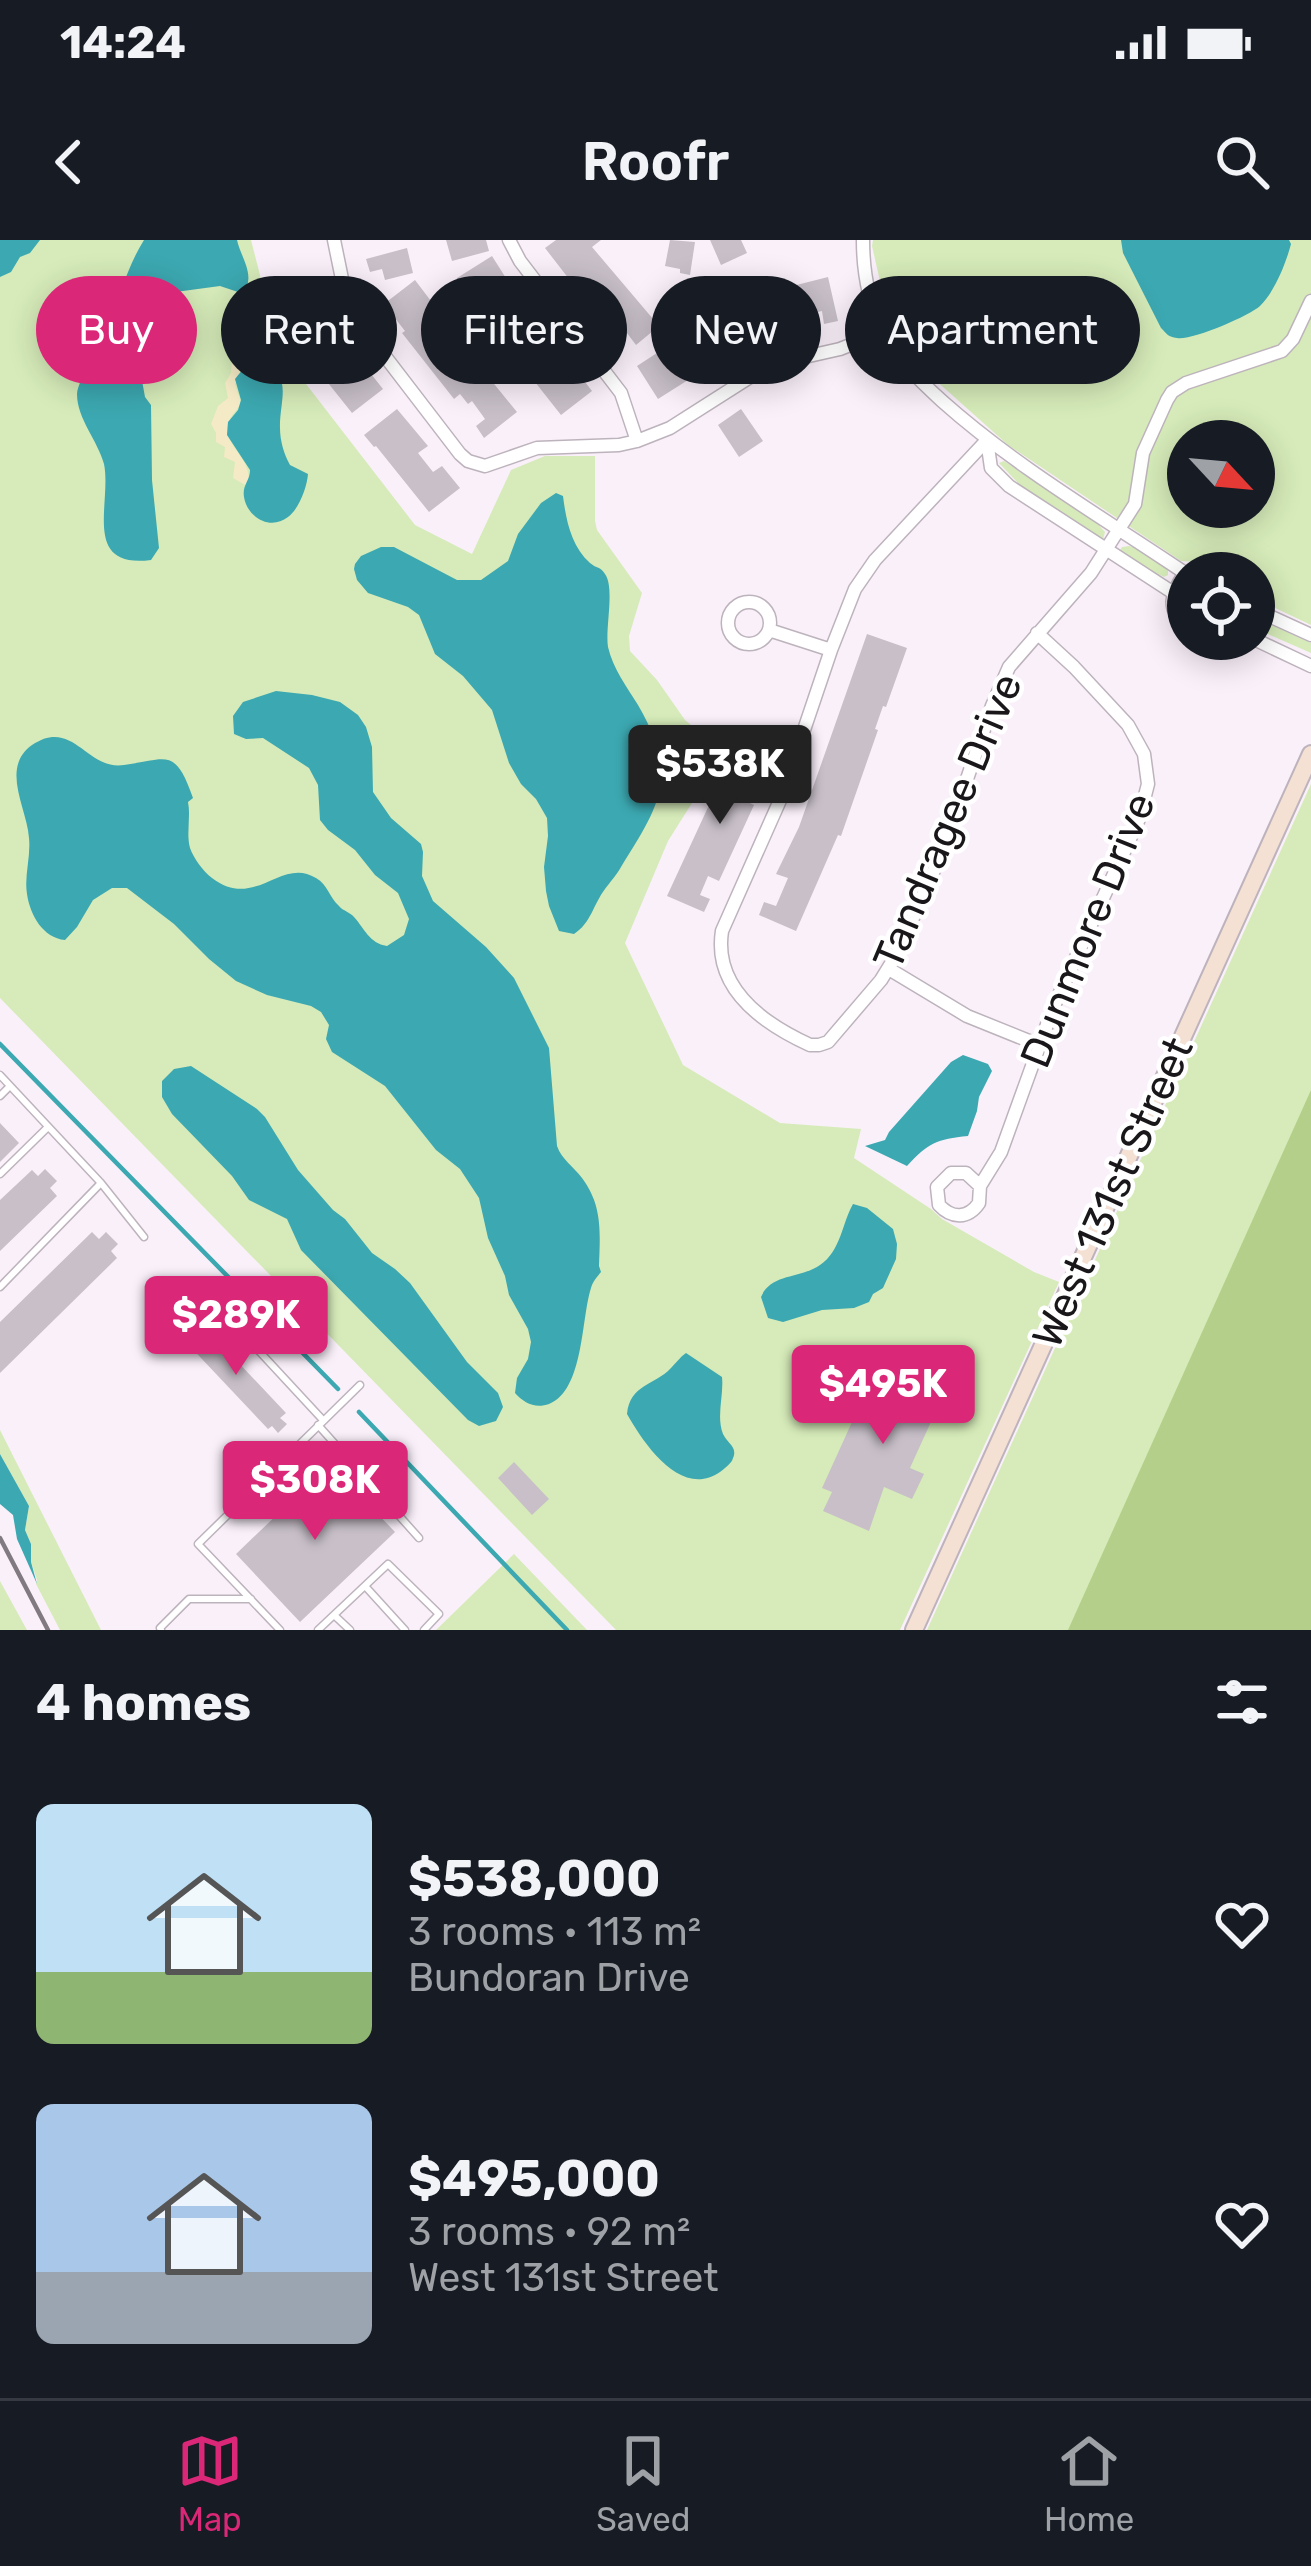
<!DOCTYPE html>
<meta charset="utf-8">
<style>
:root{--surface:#171b24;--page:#242831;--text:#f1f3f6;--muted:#9ea1a6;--line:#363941;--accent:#db2777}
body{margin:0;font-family:Rubik,sans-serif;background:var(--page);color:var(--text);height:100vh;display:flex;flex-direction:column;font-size:45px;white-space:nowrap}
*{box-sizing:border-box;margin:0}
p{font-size:39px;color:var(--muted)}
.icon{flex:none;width:66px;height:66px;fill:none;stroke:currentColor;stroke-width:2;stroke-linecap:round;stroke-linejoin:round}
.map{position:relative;height:1390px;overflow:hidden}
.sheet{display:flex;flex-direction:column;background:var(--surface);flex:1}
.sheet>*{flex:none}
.top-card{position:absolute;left:36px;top:36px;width:1239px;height:108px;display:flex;gap:24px}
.needle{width:78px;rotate:116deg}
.tools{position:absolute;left:1167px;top:180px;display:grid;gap:24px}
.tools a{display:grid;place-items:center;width:108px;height:108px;border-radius:50%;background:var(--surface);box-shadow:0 6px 30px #0003;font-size:60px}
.price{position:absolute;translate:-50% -102px;padding:0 27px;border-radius:12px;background:var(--accent);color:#fff;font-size:39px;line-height:78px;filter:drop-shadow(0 3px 6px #0008)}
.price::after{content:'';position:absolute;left:50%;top:72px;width:36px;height:27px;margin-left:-18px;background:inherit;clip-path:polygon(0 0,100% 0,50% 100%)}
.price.active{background:#222;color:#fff}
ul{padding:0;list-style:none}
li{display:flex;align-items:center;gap:36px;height:300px;padding:0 36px}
li span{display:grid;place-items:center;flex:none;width:336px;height:240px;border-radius:18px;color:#555}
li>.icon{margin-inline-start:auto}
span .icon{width:144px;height:144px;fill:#fffc;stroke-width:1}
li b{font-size:51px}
h2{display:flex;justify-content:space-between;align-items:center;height:144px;padding:0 36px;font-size:51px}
.tag{padding:0 42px;border-radius:54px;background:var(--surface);box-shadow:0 6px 30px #0003;font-size:42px;line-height:108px}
.tag.active{background:var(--accent);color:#fff}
.status{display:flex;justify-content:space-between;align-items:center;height:84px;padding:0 60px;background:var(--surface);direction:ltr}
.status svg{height:33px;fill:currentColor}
header{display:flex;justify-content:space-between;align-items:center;height:156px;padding:0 36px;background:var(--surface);font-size:54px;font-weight:600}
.menu{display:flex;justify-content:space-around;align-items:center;height:168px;border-top:3px solid var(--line);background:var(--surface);font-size:33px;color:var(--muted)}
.menu a{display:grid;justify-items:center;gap:6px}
.menu .active{color:var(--accent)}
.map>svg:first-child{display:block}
.green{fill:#d6ebb9;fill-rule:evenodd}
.forest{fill:#b4cf8a}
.sand{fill:#f4eac5}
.water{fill:#3ca8b1}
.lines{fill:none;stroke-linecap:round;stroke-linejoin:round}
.stream{stroke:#3ca8b1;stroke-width:4.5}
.building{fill:#c8bfc8}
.lane-casing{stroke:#bdb3bc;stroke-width:9}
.street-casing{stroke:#bdb3bc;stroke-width:15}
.secondary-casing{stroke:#bdb3bc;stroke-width:20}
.lane{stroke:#fff;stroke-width:6}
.street{stroke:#fff;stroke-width:12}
.secondary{stroke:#f5e0d4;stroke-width:16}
.rail{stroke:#817a81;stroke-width:4.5}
.labels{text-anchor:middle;stroke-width:9;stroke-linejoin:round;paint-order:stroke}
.street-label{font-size:42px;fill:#1a171a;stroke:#fff}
</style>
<div class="status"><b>14:24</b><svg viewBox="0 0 49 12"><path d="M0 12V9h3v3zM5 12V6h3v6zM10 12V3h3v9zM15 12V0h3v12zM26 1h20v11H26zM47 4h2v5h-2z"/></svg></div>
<header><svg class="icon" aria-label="back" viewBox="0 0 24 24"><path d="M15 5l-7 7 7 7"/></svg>Roofr<svg class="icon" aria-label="search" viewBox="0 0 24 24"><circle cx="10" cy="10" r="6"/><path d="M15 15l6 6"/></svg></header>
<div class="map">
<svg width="1311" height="1390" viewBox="0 0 1311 1390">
<rect width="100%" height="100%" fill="#faf0fa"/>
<path class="green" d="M0 0H251L279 109 415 285 472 314 511 230 545 216H595V281L597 290 642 353 629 396 630 411 657 440 685 480 698 491 707 518 692 563 668 601 625 703 683 825 780 883 861 889 854 918 931 969 942 979 1034 1032 1059 1042 900 1390H616L0 758Z
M873 0H1311V385L1254 358V333H1226L1211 323 1181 321 1008 205 933 138 903 104 887 72 872 6ZM1188 201H1254V267H1188Z
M1004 221 1097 283 1105 292 1103 300 1019 244 999 223Z
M1129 306 1137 308 1168 329V335L1164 337C1149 330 1132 322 1120 310L1122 307Z
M1254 377 1311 403V413L1254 388Z
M1311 544V1390H927Z
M0 1190 101 1390H60L36 1344 37 1340 31 1322V1304L25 1290 29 1266 0 1214Z
M514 1314 587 1390H436Z
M0 1341 27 1390H0Z"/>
<path class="forest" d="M1311 850V1390H1068Z"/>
<path class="sand" d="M237 120 243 129 235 144 241 163C238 169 232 174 229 181 219 202 250 215 249 241L245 245 233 238 235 222 224 217 225 207 216 202V193L211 184 218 166 228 158 225 143 231 133 232 121Z"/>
<path class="water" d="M0 0H40L30 13 20 17 11 32 0 37Z
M144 0H237C241 18 258 39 241 53L220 46 168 53 163 57 141 105 139 124 145 157 151 165 152 240 159 308 151 320C81 329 112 263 104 224 98 201 77 179 77 154 78 140 100 102 107 86 120 57 127 27 144 0Z
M1121 0H1289L1291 4C1286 23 1275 51 1260 66 1249 76 1191 101 1177 98 1168 97 1167 94 1161 88L1123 13Z
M256 125C296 130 279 160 280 188 280 201 284 214 290 225L308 234C307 247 299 269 288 277 270 291 247 277 244 257 242 245 250 241 250 230L227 195 228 182 238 170 241 160 235 139 243 129Z
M556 253 563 256C566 280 571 306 590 323 597 329 600 326 605 334 615 348 605 388 608 407 613 429 627 447 638 465 679 536 661 563 621 627 616 636 610 642 605 649 593 665 591 683 574 694L559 691 549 666 546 651 544 627 548 596 547 578 536 559 521 544 509 523 492 470 463 436 435 414 419 375 408 367 368 353 357 340 354 329 355 324 361 316 381 307H394L457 340H481L508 321 518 294 541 263Z
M276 451 312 455 340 462 358 475 366 487 372 507 373 552 391 578 421 604 423 612 422 636 433 661 486 707 514 738 549 808 557 906C562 920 573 926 582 938 603 966 600 993 599 1026L601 1032C597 1037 593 1041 591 1048 581 1079 584 1150 549 1164 535 1169 524 1163 515 1153L517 1138 528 1119 531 1102 528 1089 509 1055 505 1036 488 998 479 958 460 929 436 910 385 846 332 812 326 799 329 785 321 772 311 766 267 755 236 741 209 719 174 684 127 648H112L93 660 77 687 65 700C43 698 30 675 27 654 24 636 31 617 29 598 27 568 0 528 32 505 73 477 87 531 124 525 168 519 175 507 193 558L188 562C191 577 186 593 190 608 194 619 203 631 212 638 255 671 281 616 316 638 328 645 329 657 339 666 343 671 350 672 354 677 365 689 369 703 387 706L404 695 409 679 398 653 375 635 355 610 328 590 320 580 318 545 309 528 263 498 246 499 234 494 233 476 243 462Z
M963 815 988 824 992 831 979 857 977 871 968 896C937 899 928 903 907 926L865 906 885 900 889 892 951 822Z
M191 826 257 869 265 877 298 930 333 970 345 979 372 1013 395 1029 410 1043 467 1122 498 1153 503 1167 496 1181 479 1186 468 1180 301 1010 287 979 249 960 232 936 172 874 162 857V841L174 829Z
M853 964 867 968 893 989 897 1004 896 1019 883 1048 873 1054 869 1062 854 1068 822 1070 783 1082 768 1078 761 1057C771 1033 800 1039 820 1025 841 1011 842 983 853 964Z
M686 1113 722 1137C724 1155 716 1176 723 1194 727 1203 738 1207 733 1218 732 1223 724 1229 720 1232 681 1259 644 1204 627 1174 630 1144 654 1146 671 1128 676 1123 680 1117 686 1113Z
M0 1214 29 1266 25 1290 31 1304V1322L37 1344 17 1299 13 1275 0 1264Z"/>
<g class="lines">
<path class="stream" d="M0 804 338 1149
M359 1172 567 1390"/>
</g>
<path class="building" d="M446 0H486L489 11 452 21Z
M556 0H601L592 7 659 86 636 105 627 93 617 101 545 8Z
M670 0 695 2 690 35 680 33V29L665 26Z
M710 0H741L747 13 721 25Z
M407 8 413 33 385 40 382 29 370 32 366 19Z
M492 16 511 46 592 151 561 175 472 62 457 38Z
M828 37 838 81 824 84 822 71 802 76 805 87 791 90 790 85 779 88 759 96 760 99 727 111 729 114 658 159 637 126 660 111 661 113 727 66 757 55Z
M415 40 453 90 451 91 517 172 484 198 476 186 485 179 472 161 468 164 460 154 454 159 402 93 405 91 384 64Z
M344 100 383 149 352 173 313 124Z
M397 169 428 206 418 213 433 232 442 226 460 248 429 272 376 206 374 207 364 195Z
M741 169 763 201 739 217 718 185Z
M867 394 907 408 886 467 883 466 875 489 878 490 841 596 838 595 796 691 759 675 764 662 776 666 788 638 776 634 799 587Z
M734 504 771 518 762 544 757 542 748 562 754 565 719 641 708 636 700 655 710 659 704 672 667 656 722 537Z
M0 883 19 903 0 922Z
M45 929 57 941 50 948 57 956 0 1011V960L32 930 38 936Z
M92 992 99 999 106 992 118 1004 111 1011 117 1018 0 1133V1082Z
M201 1083 286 1173 280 1178 287 1184 278 1193 272 1186 268 1189 184 1100Z
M889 1126 953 1155 951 1161 953 1162 947 1175 943 1177 935 1173 910 1228 924 1234 912 1259 884 1247 869 1291 823 1271 832 1252 822 1248 857 1171 871 1166Z
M514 1222 549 1259 532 1275 498 1238Z
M330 1224 395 1292 300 1382 236 1314Z"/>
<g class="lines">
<defs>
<path id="lane" d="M0 835 101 943
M0 856 10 846
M0 934 48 887
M0 1047 101 943 144 997
M247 1098 322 1179
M318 1185 419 1298
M365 1346 405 1390
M334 1375 350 1390
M161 1390 160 1388 189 1359H251
M280 1390 198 1304 360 1145
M318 1390 388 1324 439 1374 424 1390"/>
<path id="street" d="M334 0 342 39 361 85 460 214 468 221 485 226 537 208 619 205 637 201 670 188 769 125 840 109 883 92
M509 0 520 21 621 153 637 201
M863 0C863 31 869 63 882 90 896 118 919 140 942 161 1016 227 1102 277 1185 333
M987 200 875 320 855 349 831 410 781 558 722 691C713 749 764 784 810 805H819L828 802 881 740 897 714 942 612 992 466 1009 427 1091 333 1135 264 1143 213 1167 160 1172 152 1186 143 1282 111 1293 99 1311 61
M987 200 991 228 1009 246 1172 352
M728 383a21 21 0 1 1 42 0a21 21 0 1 1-42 0Z
M1254 369 1311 395
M1188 385C1164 370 1172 352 1185 333H1209
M769 390 831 410
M1254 399 1311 426
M889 729 967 776 1039 805
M980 946 966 933H951L937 947 939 965C952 979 968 979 979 963L980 946 1001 912 1053 768 1139 579 1148 544 1144 514 1128 485 1074 427 1037 393"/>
<path id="secondary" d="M914 1390 1311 514"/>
</defs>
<use href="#lane" class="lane-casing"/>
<use href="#street" class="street-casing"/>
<use href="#secondary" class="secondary-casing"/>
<use href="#lane" class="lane"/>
<use href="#street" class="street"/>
<use href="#secondary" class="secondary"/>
<path class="rail" d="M0 1298 48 1390"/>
</g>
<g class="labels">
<g class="street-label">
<text transform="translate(947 581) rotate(-67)" y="15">Tandragee Drive</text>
<text transform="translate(1087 690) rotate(-68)" y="15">Dunmore Drive</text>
<text transform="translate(1112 952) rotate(-66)" y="15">West 131st Street</text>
</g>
</g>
</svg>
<div class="tools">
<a><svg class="needle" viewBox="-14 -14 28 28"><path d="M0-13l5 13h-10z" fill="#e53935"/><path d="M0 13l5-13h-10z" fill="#9ea1a6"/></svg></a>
<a><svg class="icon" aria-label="locate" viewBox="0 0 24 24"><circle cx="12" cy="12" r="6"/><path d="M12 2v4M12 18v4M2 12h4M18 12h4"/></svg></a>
</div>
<b class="price active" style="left:720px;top:587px">$538K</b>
<b class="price" style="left:236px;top:1138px">$289K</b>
<b class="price" style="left:883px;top:1207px">$495K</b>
<b class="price" style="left:315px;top:1303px">$308K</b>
<div class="top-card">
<a class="tag active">Buy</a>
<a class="tag">Rent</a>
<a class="tag">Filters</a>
<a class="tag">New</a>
<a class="tag">Apartment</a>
</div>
</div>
<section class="sheet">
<h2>4 homes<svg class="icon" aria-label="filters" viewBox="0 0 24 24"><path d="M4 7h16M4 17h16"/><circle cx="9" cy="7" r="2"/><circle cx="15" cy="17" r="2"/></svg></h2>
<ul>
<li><span style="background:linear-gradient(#bfe0f5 70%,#8fb573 0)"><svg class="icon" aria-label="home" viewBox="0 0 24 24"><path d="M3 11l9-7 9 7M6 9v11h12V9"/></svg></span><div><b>$538,000</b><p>3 rooms · 113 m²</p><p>Bundoran Drive</p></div><svg class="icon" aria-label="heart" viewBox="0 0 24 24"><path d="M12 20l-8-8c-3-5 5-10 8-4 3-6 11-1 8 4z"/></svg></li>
<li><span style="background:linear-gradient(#a9c7e8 70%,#9aa5b1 0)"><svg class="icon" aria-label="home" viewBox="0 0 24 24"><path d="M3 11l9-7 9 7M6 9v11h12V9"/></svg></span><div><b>$495,000</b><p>3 rooms · 92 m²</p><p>West 131st Street</p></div><svg class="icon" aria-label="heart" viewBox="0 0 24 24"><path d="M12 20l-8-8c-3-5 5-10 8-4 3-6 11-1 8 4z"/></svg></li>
</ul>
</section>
<nav class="menu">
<a class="active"><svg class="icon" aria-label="map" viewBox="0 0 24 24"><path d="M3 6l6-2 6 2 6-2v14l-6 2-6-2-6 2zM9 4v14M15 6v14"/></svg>Map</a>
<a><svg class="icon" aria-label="saved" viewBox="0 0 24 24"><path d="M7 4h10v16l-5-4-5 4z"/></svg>Saved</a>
<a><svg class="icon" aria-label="home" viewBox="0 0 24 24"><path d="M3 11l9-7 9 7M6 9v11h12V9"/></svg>Home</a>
</nav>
